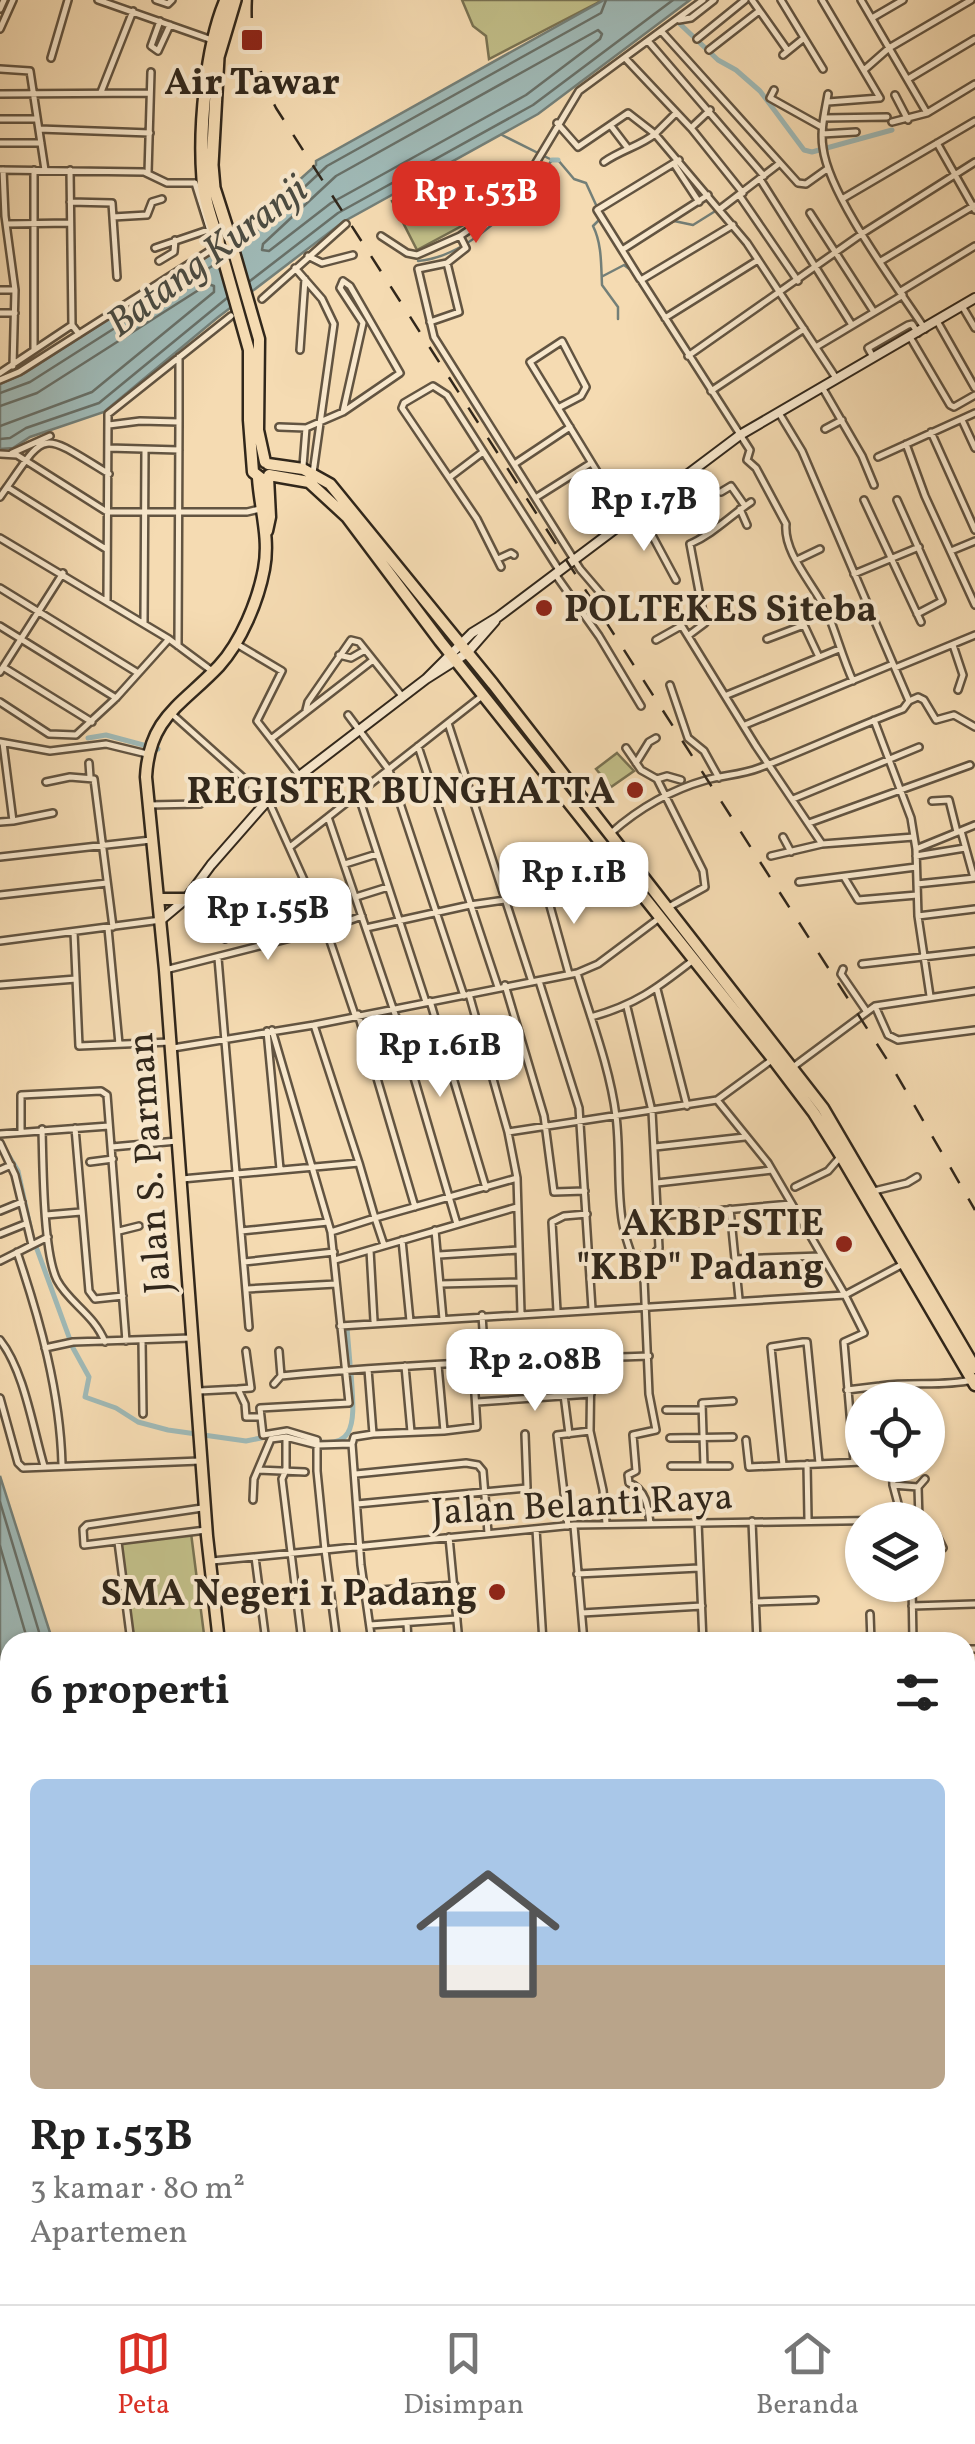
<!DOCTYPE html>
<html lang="id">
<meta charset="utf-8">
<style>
:root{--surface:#fff;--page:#f2f2f2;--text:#222;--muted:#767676;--line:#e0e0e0;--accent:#d93025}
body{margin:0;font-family:Vollkorn,serif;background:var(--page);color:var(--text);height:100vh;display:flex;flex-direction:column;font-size:38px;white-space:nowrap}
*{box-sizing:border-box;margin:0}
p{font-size:32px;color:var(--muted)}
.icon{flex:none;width:55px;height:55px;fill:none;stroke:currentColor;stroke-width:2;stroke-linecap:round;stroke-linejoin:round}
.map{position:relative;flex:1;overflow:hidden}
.drawer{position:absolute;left:0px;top:1632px;width:975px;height:672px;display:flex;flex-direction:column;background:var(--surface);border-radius:30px 30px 0 0;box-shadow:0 2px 8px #0004}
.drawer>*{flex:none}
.tools{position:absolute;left:845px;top:1382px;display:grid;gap:20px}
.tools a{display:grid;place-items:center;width:100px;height:100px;border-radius:50%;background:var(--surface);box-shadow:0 2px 8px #0004;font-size:50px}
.price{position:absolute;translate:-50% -85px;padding:0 22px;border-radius:20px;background:#fff;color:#222;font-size:32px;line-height:65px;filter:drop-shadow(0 2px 5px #0008)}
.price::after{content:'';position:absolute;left:50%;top:60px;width:30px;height:22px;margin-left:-15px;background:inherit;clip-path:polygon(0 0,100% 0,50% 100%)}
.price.active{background:var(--accent);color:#fff}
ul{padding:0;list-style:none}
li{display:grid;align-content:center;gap:20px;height:530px;padding:0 30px}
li+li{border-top:2px solid var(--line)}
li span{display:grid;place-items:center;height:310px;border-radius:15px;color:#555}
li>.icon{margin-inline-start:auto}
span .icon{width:180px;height:180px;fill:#fffc;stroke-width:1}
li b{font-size:42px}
h2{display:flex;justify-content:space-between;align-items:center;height:120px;padding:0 30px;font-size:42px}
.tab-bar{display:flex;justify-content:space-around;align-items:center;height:140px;border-top:2px solid var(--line);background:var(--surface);font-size:28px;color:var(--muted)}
.tab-bar a{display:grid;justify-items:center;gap:5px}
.tab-bar .active{color:var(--accent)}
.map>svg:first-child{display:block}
.green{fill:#c1be88;stroke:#797252;stroke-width:2.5}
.water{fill:#9fb9b6;stroke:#737f78;stroke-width:2.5}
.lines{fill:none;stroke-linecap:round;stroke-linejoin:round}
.shore{stroke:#687068;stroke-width:2.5}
.stream{stroke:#737f78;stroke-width:2.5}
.canal{stroke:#9fb9b6;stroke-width:5}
.street-casing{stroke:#625441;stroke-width:10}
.secondary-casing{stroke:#31271b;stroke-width:12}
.primary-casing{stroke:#31271b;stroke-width:15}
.highway-casing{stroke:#31271b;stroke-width:16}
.street{stroke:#f8e8cd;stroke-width:5}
.secondary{stroke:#f8e8cd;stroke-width:8}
.primary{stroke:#f5dbb2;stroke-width:10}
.highway{stroke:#f5dbb2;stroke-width:11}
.rail{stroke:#31271b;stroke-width:2.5;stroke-dasharray:18 18;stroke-linecap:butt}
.poi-dot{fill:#8f2418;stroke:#f8e8cd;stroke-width:4}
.labels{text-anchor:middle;stroke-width:8;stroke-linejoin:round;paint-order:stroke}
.poi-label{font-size:38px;font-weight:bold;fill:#31271b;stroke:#f8e8cd;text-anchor:end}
.street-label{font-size:38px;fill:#31271b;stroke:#f8e8cd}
.water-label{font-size:40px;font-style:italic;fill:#4c4c42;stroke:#f8e8cd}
</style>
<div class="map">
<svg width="975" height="2304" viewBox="0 0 975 2304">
<rect width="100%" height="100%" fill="#f5dbb2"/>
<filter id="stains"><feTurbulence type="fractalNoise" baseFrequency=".002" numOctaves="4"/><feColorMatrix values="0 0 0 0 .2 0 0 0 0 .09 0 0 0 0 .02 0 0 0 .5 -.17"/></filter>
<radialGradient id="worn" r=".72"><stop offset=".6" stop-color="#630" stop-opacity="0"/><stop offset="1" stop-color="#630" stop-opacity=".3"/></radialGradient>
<path class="green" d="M462 0H603L489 59 486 36 473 26Z
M456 169 482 215 417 250 392 201Z
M617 753 634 771 611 787 596 769Z
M191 1533 205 1642H132L118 1543Z"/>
<path class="water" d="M604 0H690L538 114 343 222 217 318 104 412 30 437 13 448 0 449V384L25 373 236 237 316 165V161Z
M0 1476 53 1642H10V2295H153L154 2304H0Z"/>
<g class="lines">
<path class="shore" d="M598 30 602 34 600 39 526 95 331 203 269 251 262 250 263 244 336 176Z
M240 247 327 166 601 13 606 0
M250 281 338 213 533 105 673 0
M0 393 30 382 217 263
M0 406 37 393 208 284 214 286V292L92 392 0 426
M0 439 10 438 26 428 99 403 227 298
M0 1502 42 1642
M0 1546 28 1642"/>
<path class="stream" d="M558 160 574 179 586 183 597 207
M599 220 593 226C602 244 601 265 602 285L618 307V319
M653 234 674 221 693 225 717 210
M418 261C469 257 524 199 552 160L502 135
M603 276 624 265 632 271
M965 1908 975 1907"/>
<path class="canal" d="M680 24 718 60 736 70 760 91 804 150 812 152 892 130
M552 160H558
M88 738 106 735 158 749
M0 1141 18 1171 31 1231
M34 1241 73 1348 89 1377 85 1397 116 1408 138 1422 168 1430 246 1441 276 1435
M350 1364 347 1328 351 1325
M297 1436C361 1459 354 1419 351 1373
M220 2295 222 2304"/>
<defs>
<path id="street" d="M98 0 212 40
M156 0 168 4 172 0
M752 0 788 51
M781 0 823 69
M822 0 880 98 828 102
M861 0 927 113
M0 9 4 0
M872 18 903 0
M679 20 691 18 714 0
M160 21 151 46 158 51 170 25
M0 29 13 0
M662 32 798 183 806 184 827 169
M697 39 745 0
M648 41 764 176
M709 50 759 11
M783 55 804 38
M51 58 68 0
M625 58 691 128 743 193
M0 69 30 71 45 170
M864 70 889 48 971 0
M908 79 975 39
M774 90 770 98 822 127
M101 92 133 11
M0 94 150 93
M828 94C825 112 820 130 823 148 829 196 896 285 925 329
M895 95 908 120
M676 113 655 134 747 243 836 378
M824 118 887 117
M0 119H37
M892 122 927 113 975 84
M557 123 578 147 628 113 655 134C640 146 621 150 604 162
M611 126 627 147
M691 128 710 110
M39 129 150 133
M822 134 856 132
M0 143H41
M937 143 975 210
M674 164 699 202
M0 170 144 172 167 183H194
M3 170 5 216 15 290 13 366
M34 170V349
M70 170 72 325 79 334
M148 173 151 72
M760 179 852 325
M739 195 798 281
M842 199 975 121
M70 202 112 203 117 277
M720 209 780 163
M810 213 874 312
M113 217 147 215 152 202 162 199
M6 224 70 223
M733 225 641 280 750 450 747 460 756 468 786 524C783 554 816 587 828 614 837 636 843 659 853 681
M381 236 407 253 417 255 460 236 475 226 522 186 579 91 703 0
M460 236 466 248 447 263 418 269 434 337 580 569 604 597
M155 248 208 230
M622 250 597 210 679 160
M308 256 322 263 353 255
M159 261 174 252 175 240
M881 261 975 205
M295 268 322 299 334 324 313 473
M640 279 622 250 708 195
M0 290H15
M901 291 975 246
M262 299 346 224
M962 306 975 328
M0 313H15
M665 318 758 260
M937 321 975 388
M430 322 459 312 447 263
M910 337 950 405 954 407 975 395
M816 347 903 295
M300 350 305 279
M688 356 863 233 975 162
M179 357V422
M873 357 868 348 908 325 912 324 918 333
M0 373 72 325
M0 380 19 372 211 250 213 241 195 183
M822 387 862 456 874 485
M711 391 804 329
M558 408 581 396 586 387 562 341 530 362 626 519
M779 413 802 451 909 701
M962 420 975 448
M109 425 140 421 179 422 178 646
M279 427 306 428 303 466
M306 428 343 412 400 373 350 286 343 281 340 288 363 323 343 412
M825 429 842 420
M931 432 975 530
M906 444 925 496 975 605
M108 448 179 450
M12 453 50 436
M0 454 17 455 107 512H247L260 509
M878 457 975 413
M516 463 570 427
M450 477 483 452
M7 487 106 549
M721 492 731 486 745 506
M0 497C48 430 36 429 109 474
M537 497 591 463
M864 500 921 622
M897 500 942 601 917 614
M592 509 611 495
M740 509 747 525
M639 511 676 580
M0 538 169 639 212 671
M951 551 975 541
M498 559 511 553 514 555
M797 560 820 549
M501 567 477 519 402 408 404 403 433 386 447 395 559 570
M555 574 599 636 641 706
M854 574 919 547
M0 588 138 673
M107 601 108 414 231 316
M667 602 756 746 822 844
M144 622 145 450
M0 626 116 698
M689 635 705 623 690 544C713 534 730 516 751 502
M767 639 804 625 819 657
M656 640 681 626
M235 643 282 671 257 721 299 775
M953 645 963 675 958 690
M339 655 351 658 365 650
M3 667 92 722
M895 668 975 635
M0 672 63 573
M670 685 688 738 704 751 719 778
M727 695 839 649
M0 702 49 734 76 735 116 698 169 639
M306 710 308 702 351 640 359 642 402 696
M172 714 268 800 326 929 355 1015
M348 715 389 770 464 996
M874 720 911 818 916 849 918 916 930 996
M448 723 532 982
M745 725 893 664
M271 739 373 660
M0 742 50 751 106 744 147 754
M418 746 498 987
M626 748 641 770 657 779 703 871 705 887 667 908
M89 763 90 777
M636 763 649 742 656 738
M657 779 667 776 681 780
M46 782 70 777 94 779 113 927
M358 794 426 1002
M793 799 919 747
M932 801 949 800 957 832
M149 805 200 804
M328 817 398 1023 457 1224
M13 821 53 813
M0 822 13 821 3 743
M809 823 970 765
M961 831 974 878
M611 833C638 809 671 790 706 780 724 775 741 775 759 768 807 750 855 727 903 709L909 701 918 697 924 700 936 720 954 715 975 727
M783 837 791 852
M290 847 482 696
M916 849 975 825
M771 856 822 844 914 837
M916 856 965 848
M0 857 151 840
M345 864 377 854
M844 877 858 900 917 895
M799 882 916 867
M917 884 975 878
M196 885C209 899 212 922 225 939
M545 888 569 974
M0 895 107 883
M356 897 388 887
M918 916 975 909
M108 928 119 1044
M366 928 470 905 532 896 600 845
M74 932 79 1046 170 1042
M0 941 161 920
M218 958 249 1327
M862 964 975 951
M843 969 841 974 867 1012
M165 970 326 929 362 916
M577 973C591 1019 610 1068 616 1116 623 1171 610 1227 643 1275
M539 981 579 1108 592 1309
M0 985 76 979
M505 985 544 1116 554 1192 585 1191
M657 989 687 1106
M430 1001 486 1188
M875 1006 888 1035 898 1040 975 1030
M627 1007 652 1111 659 1248 654 1254 631 1258
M358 1014 415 1207
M591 1017C635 1005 656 989 692 961
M314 1025 359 1163
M272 1030 331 1232 349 1403 260 1408 263 1435 287 1431 317 1440V1471L325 1550 574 1525 904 1520
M267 1031 280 1169
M173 1048 314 1025 577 973 598 964 658 919
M793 1067 875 1006 975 991
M75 1128 89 1291 95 1299 123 1296
M42 1129C43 1163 43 1252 57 1280 69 1303 94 1314 105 1342
M21 1131V1095L101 1091 107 1095 126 1341
M508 1132 717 1100 773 1059
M0 1134 109 1126
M0 1143 15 1175 32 1245
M112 1147 177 1141
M655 1147 745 1137
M90 1162 113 1159
M0 1170 11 1165
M517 1178 521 1313
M182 1179 359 1163 375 1218 517 1178 508 1132 469 994
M657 1183 772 1170
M795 1187 828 1171 841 1156
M874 1191 907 1183 917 1177
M730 1209 739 1299
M0 1211 22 1202
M46 1215 81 1212
M658 1216 791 1204
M435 1230 443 1319
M119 1231 139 1226
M241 1231 328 1222
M331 1232 375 1218 384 1245
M0 1234 25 1224
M402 1240 410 1321
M370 1250 374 1321
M17 1252C40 1320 60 1392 62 1464
M439 1255 518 1250
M643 1256 649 1394 656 1430 633 1435 636 1471 628 1475 629 1483C646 1489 648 1507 650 1523
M735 1259 821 1256
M335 1260 517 1207
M0 1261 48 1237
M244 1262 334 1252
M440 1284 519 1282
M247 1289 336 1284
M557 1311 552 1222 564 1216 587 1214
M482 1315 485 1362
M340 1326 845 1295 768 1163 717 1100
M0 1340C24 1370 33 1429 44 1466
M142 1340 143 1414
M45 1348 73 1342 191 1338
M279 1351 281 1376
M591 1358 590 1431 603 1490 606 1523
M405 1366 411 1432
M368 1369 373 1434 354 1437 352 1444 361 1565 372 1642
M274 1384 281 1376C403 1364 526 1360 649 1356
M238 1389 251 1388 246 1351
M847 1390 880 1386
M199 1391 238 1389 245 1404 246 1417H259
M564 1395 569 1434
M0 1398 18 1463 23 1468 200 1461
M882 1400 880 1386C912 1381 941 1387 972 1380
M477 1402 591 1394
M666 1410H702
M444 1431 477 1427 473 1362
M373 1434 444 1431 438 1365
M286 1437V1470L282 1479 302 1642
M670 1438 733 1437
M746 1440 749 1467 862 1462
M854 1462 844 1342 864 1333 845 1295 903 1264
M807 1464 808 1519
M783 1465 771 1347 803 1342H807L819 1463
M892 1465 893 1485 918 1487
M671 1466H729
M704 1466 702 1403 733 1401
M258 1470 305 1472
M356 1474 466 1463 478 1465 483 1471 488 1533
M893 1485 900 1511 898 1518
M253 1500 254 1479 271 1439 286 1437 317 1445 351 1444
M357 1504 527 1488 525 1434
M202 1508 87 1525 83 1529 84 1545 206 1530
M919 1520 918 1487 925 1479
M752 1521 757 1642
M698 1522 703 1642
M928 1525 934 1530 943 1548
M568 1526 557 1435 590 1431
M574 1526 584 1642
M536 1529 543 1642
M449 1537 459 1642
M118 1542 131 1642
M255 1557 266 1642
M212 1561 325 1550 337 1642
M577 1574 699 1568
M912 1585 913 1642
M365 1591 455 1585
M755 1602 815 1600
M912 1606 975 1604
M582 1613 702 1606
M870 1614 871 1642
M407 1623 408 1642
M370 1625 457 1619
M95 1642 130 1636
M631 1642 703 1637
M965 1649H975
M965 1695H975
M965 1737H975
M965 1778 975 1777
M965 1812H975
M965 1848H975
M965 1883H975
M965 1960H975
M965 1981 975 1980
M965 2021H975
M965 2244H975
M224 2295 226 2304
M419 2295 420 2304
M454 2295 455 2304
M576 2295 577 2304
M386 2304 387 2295
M766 2304V2295
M930 2304V2295"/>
<path id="secondary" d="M426 679 472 633 498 617 740 435 975 298
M161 920 186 899 211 865 268 800 426 679 467 653 495 621
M965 2164 975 2163
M965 2172 975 2171"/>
<path id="primary" d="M229 235 259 339 258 430 265 462
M218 240 249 350V420L253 472 262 479
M268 464 303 469 330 484 493 684 823 1108 975 1368
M269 475 309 482 347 517 440 641 773 1059 814 1113 841 1156 975 1385
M267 531 270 517 268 477
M158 899H186
M219 1642 207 1536 165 970 146 777C149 717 182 705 219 666 241 642 258 601 264 569 270 538 260 509 258 478
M187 2295 188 2304
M195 2295 196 2304
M316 2295 318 2304"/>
<path id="highway" d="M229 235 214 188 212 165 218 57 235 0
M218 240C212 221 204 200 203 179 199 129 206 46 226 0"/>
</defs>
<use href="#street" class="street-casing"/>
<use href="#secondary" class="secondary-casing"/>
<use href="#primary" class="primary-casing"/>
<use href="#highway" class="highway-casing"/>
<use href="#street" class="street"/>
<use href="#secondary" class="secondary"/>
<use href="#primary" class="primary"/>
<use href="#highway" class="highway"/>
<path class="rail" d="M252 0C250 39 258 73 276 108L895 1072 975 1210"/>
</g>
<g class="poi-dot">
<rect x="240" y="28" width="24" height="24" rx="5"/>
<circle cx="544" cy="608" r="10"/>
<circle cx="635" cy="790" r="10"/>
<circle cx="844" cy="1244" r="10"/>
<circle cx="497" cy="1592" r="10"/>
</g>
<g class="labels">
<g class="poi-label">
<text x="252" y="94" text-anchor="middle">Air Tawar</text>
<text x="564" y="621" text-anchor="start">POLTEKES Siteba</text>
<text x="615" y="803">REGISTER BUNGHATTA</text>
<text x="824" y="1235">AKBP-STIE<tspan x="824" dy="44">"KBP" Padang</tspan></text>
<text x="477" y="1605">SMA Negeri 1 Padang</text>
</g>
<g class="street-label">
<text transform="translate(148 1163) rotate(-94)" y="13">Jalan S. Parman</text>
<text transform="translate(582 1503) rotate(-3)" y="13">Jalan Belanti Raya</text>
</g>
<g class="water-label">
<text transform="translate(206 255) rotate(-37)" y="14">Batang Kuranji</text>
</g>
</g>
<rect width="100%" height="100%" filter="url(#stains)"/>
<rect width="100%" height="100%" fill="url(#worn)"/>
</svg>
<div class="tools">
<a><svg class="icon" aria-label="locate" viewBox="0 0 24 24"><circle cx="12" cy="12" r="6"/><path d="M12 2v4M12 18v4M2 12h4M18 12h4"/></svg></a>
<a><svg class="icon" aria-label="layers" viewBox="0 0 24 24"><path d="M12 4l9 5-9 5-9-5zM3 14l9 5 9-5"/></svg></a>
</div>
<b class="price active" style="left:476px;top:246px">Rp 1.53B</b>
<b class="price" style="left:644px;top:554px">Rp 1.7B</b>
<b class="price" style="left:574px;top:927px">Rp 1.1B</b>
<b class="price" style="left:268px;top:963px">Rp 1.55B</b>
<b class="price" style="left:440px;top:1100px">Rp 1.61B</b>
<b class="price" style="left:535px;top:1414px">Rp 2.08B</b>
<section class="drawer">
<h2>6 properti<svg class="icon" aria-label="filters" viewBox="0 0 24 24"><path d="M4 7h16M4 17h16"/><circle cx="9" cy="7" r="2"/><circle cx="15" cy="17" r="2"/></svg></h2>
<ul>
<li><span style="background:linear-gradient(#a9c7e8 60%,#b9a48a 0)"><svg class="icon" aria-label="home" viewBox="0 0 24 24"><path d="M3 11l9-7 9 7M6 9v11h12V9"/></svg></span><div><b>Rp 1.53B</b><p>3 kamar · 80 m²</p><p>Apartemen</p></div></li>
</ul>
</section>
</div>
<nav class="tab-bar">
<a class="active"><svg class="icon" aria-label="map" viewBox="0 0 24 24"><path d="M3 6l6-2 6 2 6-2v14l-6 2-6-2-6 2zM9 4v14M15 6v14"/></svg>Peta</a>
<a><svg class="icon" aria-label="saved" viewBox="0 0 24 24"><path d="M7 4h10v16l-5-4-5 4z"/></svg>Disimpan</a>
<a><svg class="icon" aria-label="home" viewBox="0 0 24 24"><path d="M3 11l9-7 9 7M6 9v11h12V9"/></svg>Beranda</a>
</nav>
